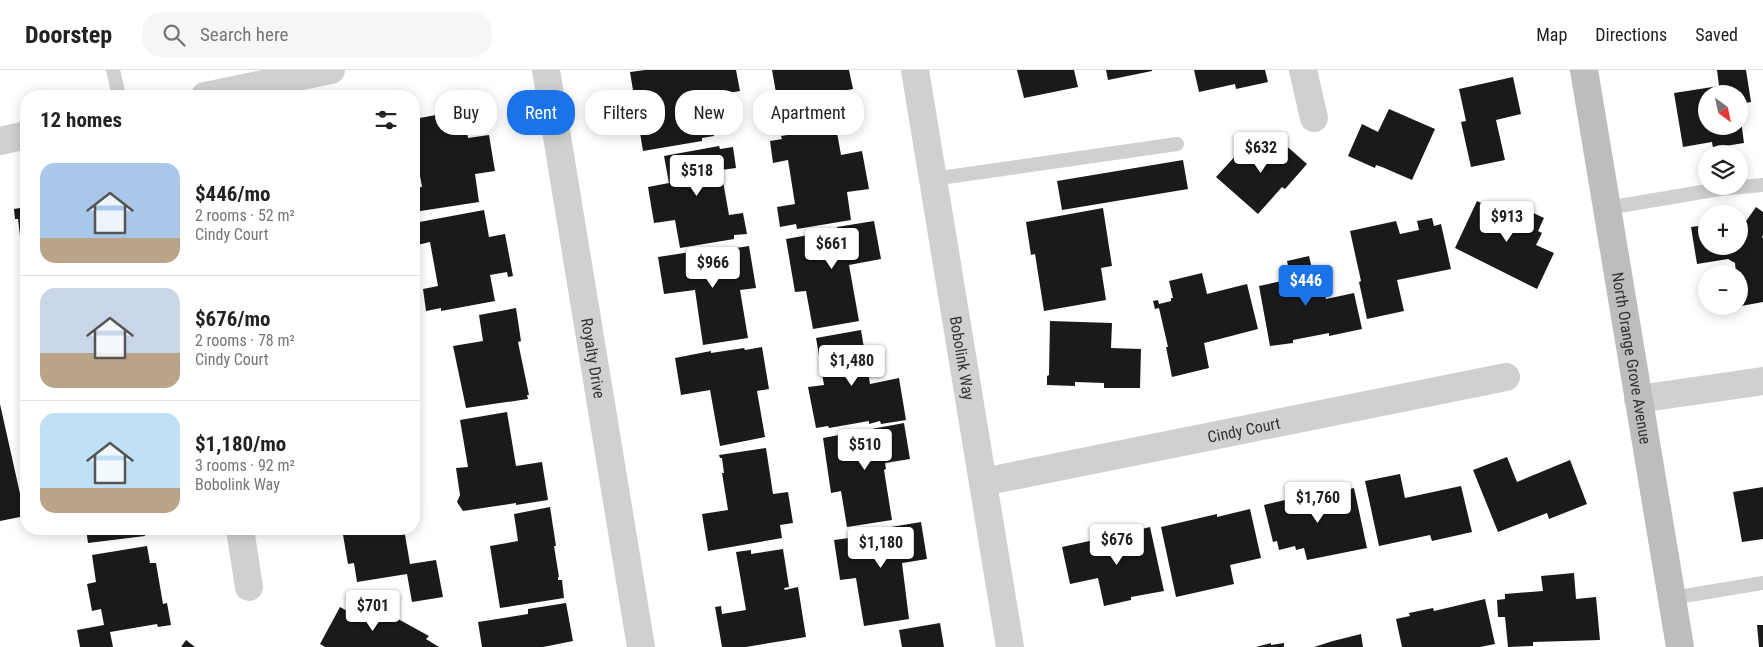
<!DOCTYPE html>
<meta charset="utf-8">
<style>
:root{--surface:#fff;--page:#f6f6f6;--text:#222;--muted:#767676;--line:#e0e0e0;--accent:#1a73e8}
body{margin:0;font-family:"Roboto Condensed",sans-serif;background:var(--page);color:var(--text);height:100vh;display:flex;flex-direction:column;font-size:19px;white-space:nowrap}
*{box-sizing:border-box;margin:0}
p{font-size:16px;color:var(--muted)}
.icon{flex:none;width:28px;height:28px;fill:none;stroke:currentColor;stroke-width:2;stroke-linecap:round;stroke-linejoin:round}
.map{position:relative;flex:1;overflow:hidden}
.sheet{position:absolute;left:20px;top:20px;width:400px;height:445px;display:flex;flex-direction:column;background:var(--surface);border-radius:20px;box-shadow:0 2px 12px #0003}
.sheet>*{flex:none}
.guide{position:absolute;left:435px;top:20px;width:475px;height:45px;display:flex;gap:10px}
.needle{width:32px;rotate:147deg}
.controls{position:absolute;left:1698px;top:15px;display:grid;gap:10px}
.controls a{display:grid;place-items:center;width:50px;height:50px;border-radius:50%;background:var(--surface);box-shadow:0 2px 12px #0003;font-size:25px}
.price{position:absolute;translate:-50% -42px;padding:0 11px;border-radius:5px;background:#fff;color:#222;font-size:16px;line-height:32px;filter:drop-shadow(0 1px 2px #0008)}
.price::after{content:'';position:absolute;left:50%;top:30px;width:15px;height:11px;margin-left:-8px;background:inherit;clip-path:polygon(0 0,100% 0,50% 100%)}
.price.on{background:var(--accent);color:#fff}
ul{padding:0;list-style:none}
li{display:flex;align-items:center;gap:15px;height:125px;padding:0 20px}
li+li{border-top:1px solid var(--line)}
li span{display:grid;place-items:center;flex:none;width:140px;height:100px;border-radius:15px;color:#555}
li>.icon{margin-inline-start:auto}
span .icon{width:60px;height:60px;fill:#fffc;stroke-width:1}
li b{font-size:21px}
h2{display:flex;justify-content:space-between;align-items:center;height:60px;padding:0 20px;font-size:21px}
.tag{padding:0 18px;border-radius:20px;background:var(--surface);box-shadow:0 2px 12px #0003;font-size:18px;line-height:45px}
.tag.on{background:var(--accent);color:#fff}
header{display:flex;align-items:center;gap:30px;box-sizing:border-box;height:70px;padding:0 25px;background:var(--surface);border-bottom:1px solid var(--line)}
header strong{font-size:24px}
nav{display:flex;gap:28px;margin-inline-start:auto;font-size:18px}
.search{width:350px;height:45px;background:var(--page);display:flex;align-items:center;gap:12px;box-sizing:border-box;padding:0 18px;border-radius:20px;color:var(--muted);font-size:19px}
.map>svg:first-child{display:block}
.building{fill:#1a1a1a}
.lines{fill:none;stroke-linecap:round;stroke-linejoin:round}
.service{stroke:#d0d0d0;stroke-width:14}
.minor{stroke:#d0d0d0;stroke-width:28}
.secondary{stroke:#bdbdbd;stroke-width:28}
.labels{text-anchor:middle;stroke-width:5;stroke-linejoin:round;paint-order:stroke}
.street-label{font-size:16px;fill:#333;stroke:#fff}
</style>
<header>
<strong>Doorstep</strong>
<div class="search"><svg class="icon" aria-label="search" viewBox="0 0 24 24"><circle cx="10" cy="10" r="6"/><path d="M15 15l6 6"/></svg>Search here</div>
<nav><a>Map</a><a>Directions</a><a>Saved</a></nav>
</header>
<div class="map">
<svg width="1763" height="577" viewBox="0 0 1763 577">
<rect width="100%" height="100%" fill="#fff"/>
<path class="building" d="M645 0H736L740 21 693 29 697 47 711 45 714 66 702 68V71L643 81 630 2Z
M772 0H849L853 19 831 23 835 50 781 60 779 55 768 57 764 36 778 34Z
M1017 0H1074L1078 17 1024 28Z
M1106 0H1152V1L1108 10Z
M1194 0H1265L1268 12 1236 19 1235 14 1199 22Z
M1717 0H1746L1751 32 1739 34V24H1706V56H1739L1740 43 1744 73 1713 78 1712 72 1683 77 1674 23 1719 16Z
M1513 7 1521 44 1496 50 1505 90 1471 97 1461 52 1466 51 1459 19Z
M1389 39 1435 59 1412 110 1382 97 1376 95 1375 98 1348 86 1362 54 1378 62Z
M464 40 468 68 489 65 495 101 475 104 479 132 414 142V118L422 117 414 73V49Z
M836 57 841 85 862 81 869 119 847 122 851 150 797 159 796 154 780 157 777 137 795 134 788 90 773 93 770 71 782 69 781 66Z
M1250 70 1269 86 1282 72 1307 94 1285 119 1282 117 1258 144 1216 107Z
M719 76 720 79 733 77 736 98 721 100 729 145 743 143 747 164 734 165V169L680 178 675 150 654 153 648 117 669 113 664 86Z
M1183 90 1188 119 1062 140 1057 111Z
M1477 131 1514 149 1519 136 1544 148 1538 161 1542 163 1536 175 1554 183 1537 219 1455 178Z
M26 137V173L21 174 18 149H15L14 139Z
M1756 137 1763 142V165L1762 167 1763 168V232L1741 236 1739 204H1736L1735 193 1728 189 1697 194 1691 157 1706 155V176H1739V151L1744 154Z
M1103 138 1112 196 1101 198 1106 230 1044 241 1035 184 1031 185 1026 152Z
M484 140 489 167 505 164 513 206 508 207 507 202 490 205 495 231 441 241V238L426 241 423 219 438 216 430 172 417 175 414 153Z
M1432 148 1434 156 1441 154 1451 199 1397 210 1404 241 1367 249 1359 212 1361 211 1350 161 1396 151 1400 164 1419 160 1417 151Z
M874 151 881 189 849 195 859 251 813 259 806 221 795 222 786 169 837 160V157Z
M749 176 756 218 740 220 748 268 703 275 695 220 664 224 658 187 697 181V184Z
M1309 186 1313 203 1320 201 1326 229 1354 223 1362 259 1329 266V263L1293 270V273L1270 276 1259 216 1291 209 1287 191Z
M1202 203 1207 224 1247 214 1258 259 1204 273 1209 298 1172 307 1166 277H1168L1159 238 1155 239 1153 231 1158 230 1159 234 1171 231V228H1173L1169 211Z
M21 216H26V243H25Z
M516 238 521 271 518 272 529 325H527L528 329 466 338 453 276 483 271 479 245Z
M1050 251 1112 253 1111 278 1141 279 1140 318H1104V313L1075 312V316L1047 315V306L1049 305Z
M861 260 870 314 899 308 906 350 881 354 880 351 869 354V351L829 358 828 356 816 358 808 317 824 315 816 268Z
M762 277 769 319 757 321 765 367 720 376 710 320 681 325 675 288 711 281V283L744 278 745 280Z
M0 334 25 446 0 451Z
M507 342 516 396 542 392 548 430 516 435V433L463 441 457 432 460 425 456 398 468 397 460 350Z
M904 353 910 389 885 393 886 399 884 400 892 450 847 457 841 421 831 423 823 368Z
M766 378 773 424 788 422 793 453 780 455 782 468 708 481 702 444 728 440 722 403H724L722 388H720L719 385Z
M1507 387 1517 412 1570 390 1587 434 1549 449 1547 443 1498 462 1473 400Z
M1400 404 1405 428 1461 416 1472 462 1432 471 1430 465 1379 476 1365 411Z
M1763 417V469L1742 472 1733 422Z
M1354 418 1367 478 1307 490 1304 478 1296 480 1295 476 1279 480 1277 471 1273 472 1264 435 1298 427 1299 431Z
M550 437 556 476H554L559 507H558V510H562L564 528 500 538 490 476 518 471 514 444Z
M1250 439 1261 488 1230 495 1234 514 1176 527 1161 457 1217 444V447Z
M921 452 927 489 902 493 909 549 864 556 856 508 840 510 834 470 849 468 848 466 885 460V458Z
M1150 457 1164 521 1131 527V530L1104 536 1098 508 1070 514 1062 477 1094 470 1095 474 1098 473 1097 472 1135 465 1134 461Z
M86 459H144L145 466 88 473Z
M342 459H404L410 494 436 490 443 527 412 532 407 504 357 512 354 493 348 494Z
M147 476 150 493H156L163 534 167 533 171 555 158 557 157 554 110 562 113 577H80L77 560 104 555 101 539 92 541 87 514 96 512 92 485Z
M783 479 789 517 784 518 785 520 798 517 806 567 746 577H722L715 537 721 536 722 544 746 540 736 482 751 480V484Z
M1574 503 1576 529 1596 527 1600 570 1533 572V576L1508 577 1505 547H1498L1497 530 1505 529V524L1543 521 1541 506Z
M1485 529 1495 574 1480 577H1402L1396 549 1410 546 1409 543 1433 538 1434 541Z
M566 533 573 571 543 577H482L478 552 528 544V539Z
M376 536 380 539 381 537 390 542 389 544 429 566 426 569 439 577H325L320 574 340 537 367 552Z
M940 553 944 577H902L899 560Z
M1757 555H1763V577H1759Z
M1361 564 1363 577H1314L1333 571Z
M186 570 195 577H181Z
M1271 573V575L1284 573V577H1256Z"/>
<g class="lines">
<path class="service" d="M113 0 119 26
M933 109 1177 74
M1607 138 1720 119 1763 115
M1672 528 1763 513"/>
<g class="minor">
<path id="s1" d="M546 0 641 577"/>
<path id="s2" d="M915 0 1010 577"/>
<path d="M1303 0 1314 48"/>
<path d="M205 26 331 0"/>
<path d="M0 71 26 65"/>
<path d="M1638 329 1763 311"/>
<path id="s3" d="M983 412 1506 307"/>
<path d="M240 459 249 517"/>
</g>
<path class="secondary" id="s4" d="M1584 0 1680 577"/>
</g>
<g class="labels">
<g class="street-label">
<text dy="6" stroke="none"><textPath href="#s1" startOffset="292">Royalty Drive</textPath></text>
<text dy="6" stroke="none"><textPath href="#s2" startOffset="292">Bobolink Way</textPath></text>
<text dy="6" stroke="none"><textPath href="#s4" startOffset="292">North Orange Grove Avenue</textPath></text>
<text dy="6" stroke="none"><textPath href="#s3" startOffset="266">Cindy Court</textPath></text>
</g>
</g>
</svg>
<div class="controls">
<a><svg class="needle" viewBox="-14 -14 28 28"><path d="M0-13l5 13h-10z" fill="#e53935"/><path d="M0 13l5-13h-10z" fill="#767676"/></svg></a>
<a><svg class="icon" aria-label="layers" viewBox="0 0 24 24"><path d="M12 4l9 5-9 5-9-5zM3 14l9 5 9-5"/></svg></a>
<a>+</a>
<a>−</a>
</div>
<b class="price" style="left:1261px;top:104px">$632</b>
<b class="price" style="left:697px;top:127px">$518</b>
<b class="price" style="left:1507px;top:173px">$913</b>
<b class="price" style="left:832px;top:200px">$661</b>
<b class="price" style="left:713px;top:219px">$966</b>
<b class="price on" style="left:1306px;top:237px">$446</b>
<b class="price" style="left:852px;top:317px">$1,480</b>
<b class="price" style="left:865px;top:401px">$510</b>
<b class="price" style="left:1318px;top:454px">$1,760</b>
<b class="price" style="left:1117px;top:496px">$676</b>
<b class="price" style="left:881px;top:499px">$1,180</b>
<b class="price" style="left:373px;top:562px">$701</b>
<div class="guide">
<a class="tag">Buy</a>
<a class="tag on">Rent</a>
<a class="tag">Filters</a>
<a class="tag">New</a>
<a class="tag">Apartment</a>
</div>
<section class="sheet">
<h2>12 homes<svg class="icon" aria-label="filters" viewBox="0 0 24 24"><path d="M4 7h16M4 17h16"/><circle cx="9" cy="7" r="2"/><circle cx="15" cy="17" r="2"/></svg></h2>
<ul>
<li><span style="background:linear-gradient(#a9c7e8 75%,#b9a48a 0)"><svg class="icon" aria-label="home" viewBox="0 0 24 24"><path d="M3 11l9-7 9 7M6 9v11h12V9"/></svg></span><div><b>$446/mo</b><p>2 rooms · 52 m²</p><p>Cindy Court</p></div></li>
<li><span style="background:linear-gradient(#c9d6e8 65%,#b9a48a 0)"><svg class="icon" aria-label="home" viewBox="0 0 24 24"><path d="M3 11l9-7 9 7M6 9v11h12V9"/></svg></span><div><b>$676/mo</b><p>2 rooms · 78 m²</p><p>Cindy Court</p></div></li>
<li><span style="background:linear-gradient(#bfe0f5 75%,#b9a48a 0)"><svg class="icon" aria-label="home" viewBox="0 0 24 24"><path d="M3 11l9-7 9 7M6 9v11h12V9"/></svg></span><div><b>$1,180/mo</b><p>3 rooms · 92 m²</p><p>Bobolink Way</p></div></li>
</ul>
</section>
</div>
